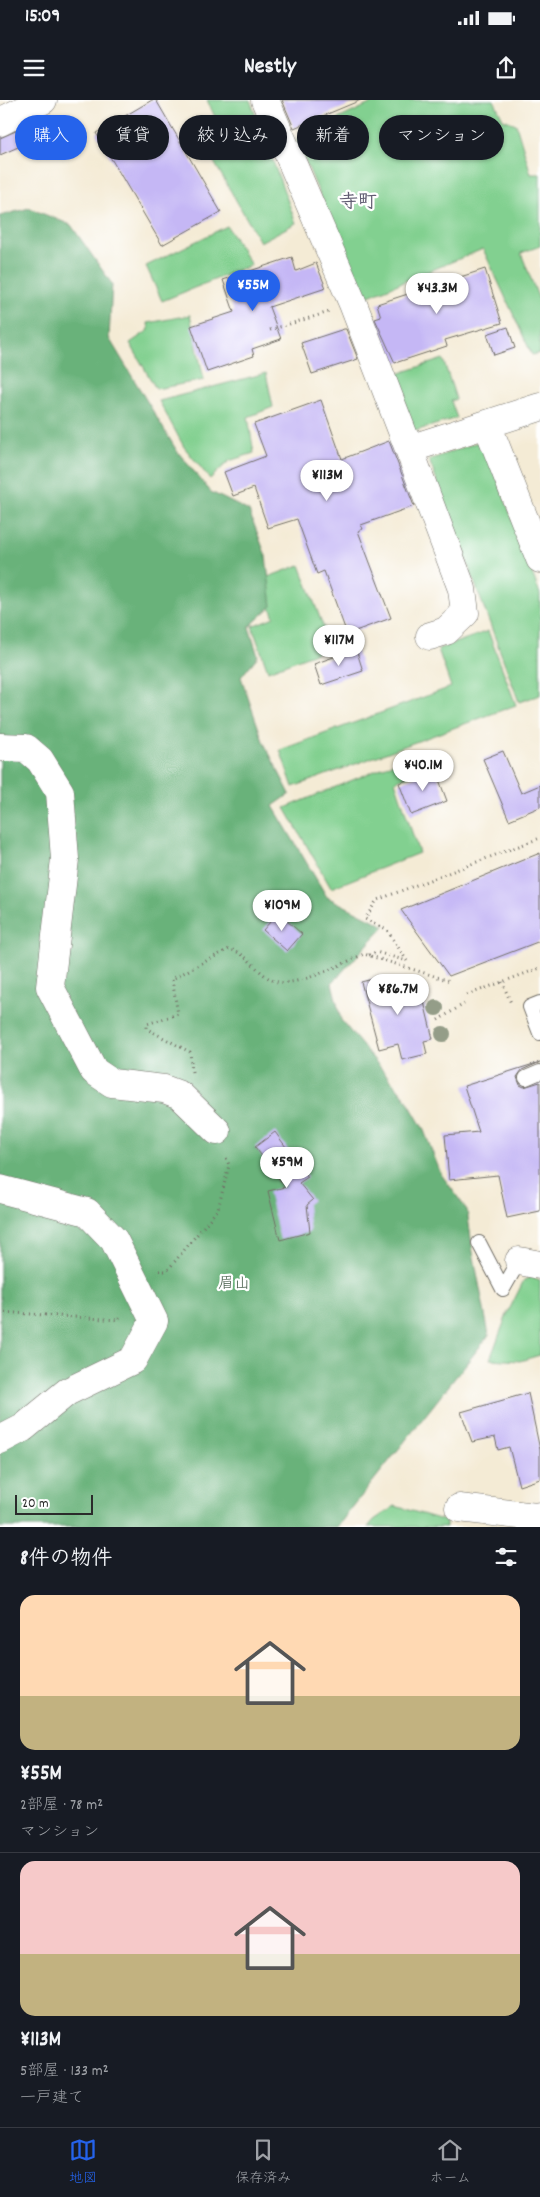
<!DOCTYPE html>
<html lang="ja">
<meta charset="utf-8">
<style>
:root{--surface:#171b24;--page:#242831;--text:#f1f3f6;--muted:#9ea1a6;--line:#363941;--accent:#2563eb}
body{margin:0;font-family:Dekko,"Klee One",sans-serif;background:var(--page);color:var(--text);height:100vh;display:flex;flex-direction:column;font-size:19px;white-space:nowrap}
*{box-sizing:border-box;margin:0}
p{font-size:16px;color:var(--muted)}
.icon{flex:none;width:28px;height:28px;fill:none;stroke:currentColor;stroke-width:2;stroke-linecap:round;stroke-linejoin:round}
.map{position:relative;height:1427px;overflow:hidden}
.details{display:flex;flex-direction:column;background:var(--surface);flex:1}
.details>*{flex:none}
.banner{position:absolute;left:15px;top:15px;width:510px;height:45px;display:flex;gap:10px}
.scale{position:absolute;left:15px;bottom:12px;width:78px;box-sizing:border-box;padding-left:5px;border:2px solid #2b2b2b;border-top:0;font-size:14px;line-height:18px;white-space:nowrap;color:#2b2b2b;-webkit-text-stroke:4px #fff;paint-order:stroke}
.price{position:absolute;translate:-50% -42px;padding:0 11px;border-radius:18px;background:#fff;color:#222;font-size:16px;line-height:32px;filter:drop-shadow(0 1px 2px #0008)}
.price::after{content:'';position:absolute;left:50%;top:30px;width:15px;height:11px;margin-left:-8px;background:inherit;clip-path:polygon(0 0,100% 0,50% 100%)}
.price.selected{background:var(--accent);color:#fff}
ul{padding:0;list-style:none}
li{display:grid;align-content:center;gap:10px;height:265px;padding:0 20px}
li+li{border-top:1px solid var(--line)}
li span{display:grid;place-items:center;height:155px;border-radius:15px;color:#555}
li>.icon{margin-inline-start:auto}
span .icon{width:90px;height:90px;fill:#fffc;stroke-width:1}
li b{font-size:21px}
h2{display:flex;justify-content:space-between;align-items:center;height:60px;padding:0 20px;font-size:21px}
.tag{padding:0 18px;border-radius:22px;background:var(--surface);box-shadow:0 1px 4px #0004;font-size:18px;line-height:45px}
.tag.selected{background:var(--accent);color:#fff}
.status{display:flex;justify-content:space-between;align-items:center;height:35px;padding:0 25px;background:var(--surface);direction:ltr}
.status svg{height:14px;fill:currentColor}
header{display:flex;justify-content:space-between;align-items:center;height:65px;padding:0 20px;background:var(--surface);font-size:22px;font-weight:800}
.dock{display:flex;justify-content:space-around;align-items:center;height:70px;border-top:1px solid var(--line);background:var(--surface);font-size:14px;color:var(--muted)}
.dock a{display:grid;justify-items:center;gap:2px}
.dock .selected{color:var(--accent)}
.map>svg:first-child{display:block}
.green{fill:#82d090;stroke:#567e5e}
.forest{fill:#69b27a;stroke:#4a6e52}
.building{fill:#c5b7f5}
.lines{fill:none;stroke-linecap:round;stroke-linejoin:round}
.lane-casing{stroke:#716e66;stroke-width:16}
.street-casing{stroke:#716e66;stroke-width:29}
.path{stroke:#716e66;stroke-width:3;stroke-dasharray:1 4;stroke-linecap:butt}
.lane{stroke:#fff;stroke-width:14}
.street{stroke:#fff;stroke-width:28}
.tree{fill:#949d88}
.labels{text-anchor:middle;stroke-width:4.5;stroke-linejoin:round;paint-order:stroke}
.park-label{font-size:16px;fill:#455d49;stroke:#fff}
.quarter-label{font-size:19px;font-weight:bold;fill:#615c72;stroke:#fff}
</style>
<div class="status"><b>15:09</b><svg viewBox="0 0 49 12"><path d="M0 12V9h3v3zM5 12V6h3v6zM10 12V3h3v9zM15 12V0h3v12zM26 1h20v11H26zM47 4h2v5h-2z"/></svg></div>
<header><svg class="icon" aria-label="menu" viewBox="0 0 24 24"><path d="M4 6h16M4 12h16M4 18h16"/></svg>Nestly<svg class="icon" aria-label="share" viewBox="0 0 24 24"><path d="M12 15V3M7 8l5-5 5 5M5 13v7h14v-7"/></svg></header>
<div class="map">
<svg width="540" height="1427" viewBox="0 0 540 1427">
<rect width="100%" height="100%" fill="#fff"/>
<filter id="ink" filterUnits="userSpaceOnUse"><feTurbulence type="fractalNoise" baseFrequency=".02" numOctaves="2"/><feDisplacementMap in="SourceGraphic" scale="10" xChannelSelector="R" yChannelSelector="G"/><feConvolveMatrix kernelMatrix="1 2 1 2 8 2 1 2 1" color-interpolation-filters="sRGB"/></filter>
<filter id="wash" filterUnits="userSpaceOnUse"><feTurbulence type="fractalNoise" baseFrequency=".0096" numOctaves="4" result="noise"/><feDisplacementMap in="SourceGraphic" scale="20" xChannelSelector="R" yChannelSelector="G"/><feGaussianBlur stdDeviation="1.12" result="paint"/><feColorMatrix in="noise" values="0 0 0 0 0 0 0 0 0 0 0 0 0 0 0 0 0 1.4 0 .05"/><feComposite in="paint" operator="in"/></filter>
<g filter="url(#wash)">
<rect width="100%" height="100%" fill="#f4ebd5"/>
<path class="green" d="M207 0H250L296 123 260 142 198 34 216 19Z
M378 0H494L503 19 516 24 531 74H540V146L521 153 540 202V253L532 255 483 149 364 198 296 39Z
M227 126 251 165 162 201 146 166Z
M190 215 204 280 156 289 130 243 149 230 148 223Z
M443 259 456 299 451 301 457 318 412 332 394 275Z
M266 273 273 307 248 317 254 353 229 361 210 379 184 347 159 301Z
M483 340 540 494V595L519 602 429 360Z
M300 465 331 547 268 571 252 526 274 517 260 480Z
M488 531 516 605 293 687 280 650 451 587 438 549Z
M408 657 418 673 395 681 419 753 331 788 285 708Z
M532 1177 540 1180V1255L520 1261 490 1259 508 1212 524 1180Z
M395 1406 446 1421V1427H368L374 1420Z"/>
<path class="forest" d="M29 108 71 125 112 184 109 238 177 351 211 392 249 411 266 456 272 506 249 527 258 556 241 577 263 641 290 694 273 706 327 797 385 826 332 883 341 920 405 997 423 1028 441 1074 467 1110 473 1152 489 1235 337 1427H0V116Z"/>
<g id="blocks">
<path class="building" d="M152 0H156L221 112 162 145 96 33Z
M282 0H361L294 28Z
M18 30 25 44 0 55V38Z
M292 157 296 171 316 163 326 188 269 207 281 239 252 249 254 256 207 272 191 226 234 212 223 180Z
M485 169 502 223 445 240 447 246 395 263 375 219 381 217 377 204Z
M508 227 515 248 494 255 487 234Z
M344 229H346L358 259 312 274 301 243Z
M321 300 342 359 389 341 414 406 361 425 363 429 358 431 391 518 347 534 324 471 317 474 297 419 268 428 254 388 233 396 224 372 266 356 254 324Z
M356 549 363 571 321 585 314 564Z
M503 651 521 693 540 685V707L509 720 483 659Z
M435 669 447 701 411 715 399 683Z
M540 753V841L449 876 401 810Z
M278 813 302 834 287 851 263 830Z
M384 876 387 888 419 881 433 939 424 941 427 954 402 960 398 944 379 949 361 882Z
M540 962 522 970 517 977 520 985 524 987 540 982V1111L507 1118 498 1075 449 1080 445 1035 479 1032 464 986Z
M275 1032 308 1077 299 1083 313 1100 307 1105 310 1132 280 1140 268 1091 285 1087 255 1047Z
M528 1293 540 1350V1379L519 1386 509 1347 498 1350 495 1337 472 1342 461 1312Z"/>
</g>
</g>
<g filter="url(#ink)">
<use href="#blocks" fill-opacity="0" stroke="#716e66" stroke-width="1"/>
<g class="lines">
<defs>
<path id="lane" d="M540 903 530 907 540 933
M526 978 540 972
M479 1143 503 1189 519 1161"/>
<path id="street" d="M265 0 353 204 409 349 540 307
M0 22 43 0
M487 324 540 459
M409 349 462 489 465 513 446 531 430 536
M0 647 26 648 40 660 60 692 65 759 50 887 94 971 112 983 164 989 180 995 217 1031
M0 1089 87 1112 114 1140 154 1221 133 1260 67 1292 23 1328 0 1340
M519 1161 540 1165
M459 1408 536 1417 540 1416"/>
</defs>
<use href="#lane" class="lane-casing"/>
<use href="#street" class="street-casing"/>
<path class="path" d="M270 230 329 212
M369 855 376 852 407 861 387 830 365 819 377 800 540 738
M502 882 511 903
M467 895 540 868
M438 920 464 904
M192 972 190 952 147 929V924L178 914 172 879 229 849C248 853 256 872 272 880 292 891 343 863 364 854L450 881
M159 1171H167L218 1109 229 1065 225 1055
M0 1212 118 1220 121 1215"/>
<use href="#lane" class="lane"/>
<use href="#street" class="street"/>
</g>
<g class="tree">
<circle cx="436" cy="908" r="8"/>
<circle cx="443" cy="934" r="8"/>
</g>
</g>
<g class="labels">
<g class="park-label">
<text x="234" y="1188">眉山</text>
</g>
<g class="quarter-label">
<text x="358" y="107">寺町</text>
</g>
</g>
</svg>
<div class="scale">20 m</div>
<b class="price selected" style="left:253px;top:212px">¥55M</b>
<b class="price" style="left:437px;top:215px">¥43.3M</b>
<b class="price" style="left:327px;top:402px">¥113M</b>
<b class="price" style="left:339px;top:567px">¥117M</b>
<b class="price" style="left:423px;top:692px">¥40.1M</b>
<b class="price" style="left:282px;top:832px">¥109M</b>
<b class="price" style="left:398px;top:916px">¥86.7M</b>
<b class="price" style="left:287px;top:1089px">¥59M</b>
<div class="banner">
<a class="tag selected">購入</a>
<a class="tag">賃貸</a>
<a class="tag">絞り込み</a>
<a class="tag">新着</a>
<a class="tag">マンション</a>
</div>
</div>
<section class="details">
<h2>8件の物件<svg class="icon" aria-label="filters" viewBox="0 0 24 24"><path d="M4 7h16M4 17h16"/><circle cx="9" cy="7" r="2"/><circle cx="15" cy="17" r="2"/></svg></h2>
<ul>
<li><span style="background:linear-gradient(#ffd9b3 65%,#c2b280 0)"><svg class="icon" aria-label="home" viewBox="0 0 24 24"><path d="M3 11l9-7 9 7M6 9v11h12V9"/></svg></span><div><b>¥55M</b><p>2部屋 · 78 m²</p><p>マンション</p></div></li>
<li><span style="background:linear-gradient(#f6c9c9 60%,#c2b280 0)"><svg class="icon" aria-label="home" viewBox="0 0 24 24"><path d="M3 11l9-7 9 7M6 9v11h12V9"/></svg></span><div><b>¥113M</b><p>5部屋 · 133 m²</p><p>一戸建て</p></div></li>
</ul>
</section>
<nav class="dock">
<a class="selected"><svg class="icon" aria-label="map" viewBox="0 0 24 24"><path d="M3 6l6-2 6 2 6-2v14l-6 2-6-2-6 2zM9 4v14M15 6v14"/></svg>地図</a>
<a><svg class="icon" aria-label="saved" viewBox="0 0 24 24"><path d="M7 4h10v16l-5-4-5 4z"/></svg>保存済み</a>
<a><svg class="icon" aria-label="home" viewBox="0 0 24 24"><path d="M3 11l9-7 9 7M6 9v11h12V9"/></svg>ホーム</a>
</nav>
